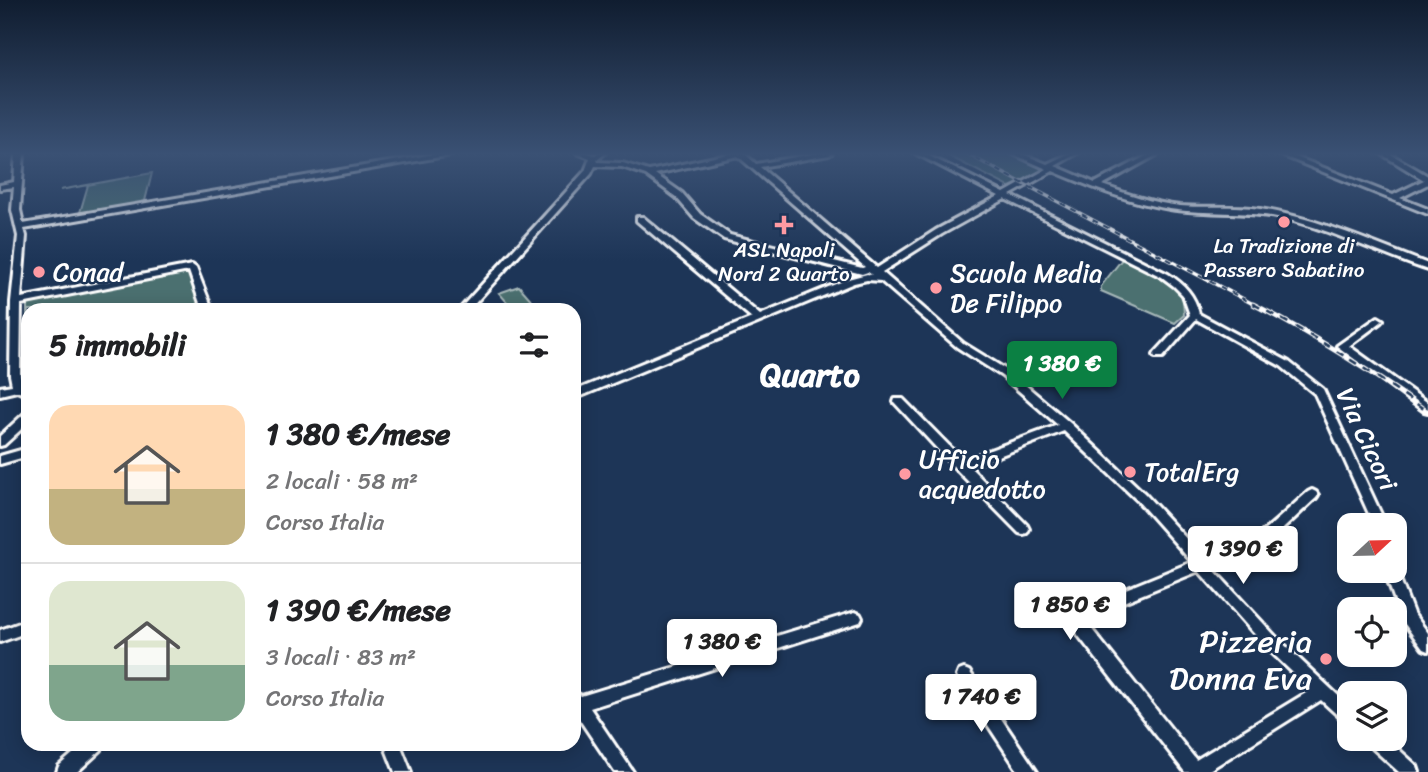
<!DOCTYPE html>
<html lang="it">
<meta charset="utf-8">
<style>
:root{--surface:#fff;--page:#f2f2f2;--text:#202124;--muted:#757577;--line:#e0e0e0;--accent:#0b8043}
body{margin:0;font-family:Sriracha,sans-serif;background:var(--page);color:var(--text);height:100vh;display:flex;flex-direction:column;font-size:26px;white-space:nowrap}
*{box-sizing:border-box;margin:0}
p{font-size:23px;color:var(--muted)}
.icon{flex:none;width:38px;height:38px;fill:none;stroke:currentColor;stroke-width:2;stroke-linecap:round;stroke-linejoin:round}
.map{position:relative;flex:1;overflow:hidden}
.side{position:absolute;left:21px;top:303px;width:560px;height:448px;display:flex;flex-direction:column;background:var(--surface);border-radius:21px;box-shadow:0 4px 18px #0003}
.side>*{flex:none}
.needle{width:46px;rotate:68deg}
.buttons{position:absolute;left:1337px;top:513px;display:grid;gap:14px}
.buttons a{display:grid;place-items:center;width:70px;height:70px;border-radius:14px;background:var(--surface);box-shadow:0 4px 18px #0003;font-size:35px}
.price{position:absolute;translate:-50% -60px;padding:0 16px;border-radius:7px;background:#fff;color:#222;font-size:23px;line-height:46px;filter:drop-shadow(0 2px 4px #0008)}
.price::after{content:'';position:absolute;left:50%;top:42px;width:21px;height:16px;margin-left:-10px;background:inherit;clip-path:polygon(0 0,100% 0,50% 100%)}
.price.active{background:var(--accent);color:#fff}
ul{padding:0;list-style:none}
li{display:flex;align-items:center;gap:21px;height:175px;padding:0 28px}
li+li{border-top:2px solid var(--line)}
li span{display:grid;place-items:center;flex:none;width:196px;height:140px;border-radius:21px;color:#555}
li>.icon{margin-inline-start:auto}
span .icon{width:84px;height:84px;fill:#fffc;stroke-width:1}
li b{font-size:30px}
h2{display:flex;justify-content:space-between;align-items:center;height:84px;padding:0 28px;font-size:30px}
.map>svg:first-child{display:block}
.green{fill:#4c6f70;stroke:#a6b7b8;stroke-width:2}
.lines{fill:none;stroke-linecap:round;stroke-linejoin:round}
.street-casing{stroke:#fff;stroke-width:6}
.street{fill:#1d3557;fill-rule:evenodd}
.rail-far1-casing{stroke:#fff;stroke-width:3.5}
.rail-casing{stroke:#fff;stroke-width:5}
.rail-far1{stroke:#1d3557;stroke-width:2;stroke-dasharray:6;stroke-linecap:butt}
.rail{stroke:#1d3557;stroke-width:2.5;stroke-dasharray:8;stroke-linecap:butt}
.poi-dot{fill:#ff9aa2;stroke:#1d3557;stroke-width:2.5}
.labels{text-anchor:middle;stroke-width:5;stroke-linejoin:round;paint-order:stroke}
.far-poi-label{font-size:21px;fill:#fff;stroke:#1d3557}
.poi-label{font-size:26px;fill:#fff;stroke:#1d3557;text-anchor:start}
.street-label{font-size:26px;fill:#fff;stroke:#1d3557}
.near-poi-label{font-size:32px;fill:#fff;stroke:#1d3557;text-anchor:end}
.district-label{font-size:33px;font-weight:bold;fill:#fff;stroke:#1d3557}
</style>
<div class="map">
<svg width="1428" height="772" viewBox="0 0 1428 772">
<rect width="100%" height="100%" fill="#1d3557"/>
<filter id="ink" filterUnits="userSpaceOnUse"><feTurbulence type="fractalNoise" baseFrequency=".0143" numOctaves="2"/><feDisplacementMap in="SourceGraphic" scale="14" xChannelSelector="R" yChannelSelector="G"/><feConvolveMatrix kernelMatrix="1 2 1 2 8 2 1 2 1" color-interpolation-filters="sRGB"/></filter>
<g filter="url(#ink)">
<path class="green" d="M943 153H1010L1045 167 1031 179 1009 187Z
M152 173 144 205 79 216 88 185 60 190Z
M1123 258 1174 286 1183 298 1184 315 1175 323 1101 291V286Z
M190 272 202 310H28L27 326V304L29 301Z
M519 286 534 303 514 310 499 293Z"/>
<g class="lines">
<defs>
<path id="street" d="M16 153H24L20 210 23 224 440 153H455L451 155 24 229 26 236 21 298 192 265 196 268 212 309H202L189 271 21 304 20 375 23 385 28 388V396L17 391 0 395V387L12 385 10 375 11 302 18 236 12 210 14 187 0 189V185L14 182Z
M577 153H588L595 155 598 153H605L597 160 598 162 623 163 649 171 733 153H745V154L756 164 818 153H832L829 155 760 167 877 268 936 230 999 196 915 153H923L1004 193 1047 169 1011 153H1020L1047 164 1070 153H1078L1055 166 1095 183 1152 153H1160L1102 185C1127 194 1153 203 1180 206 1206 208 1233 205 1260 209 1318 218 1373 243 1428 264V270C1379 254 1333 230 1282 218 1245 210 1207 215 1170 209 1130 203 1091 187 1053 171L1010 195 1168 274C1184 284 1195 295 1199 314L1289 362 1323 389 1386 525H1374L1315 394 1281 366 1196 319 1163 357H1155L1154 355 1155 353 1190 315 1183 295 1174 286 1162 277 1005 199 942 234 882 272 963 343 1010 372 1070 423 1145 494 1204 558C1247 555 1277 518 1308 492L1312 490 1316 492 1318 495 1316 498C1286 525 1255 562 1213 569L1276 637 1349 706V723L1344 721 1321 700 1206 772H1185L1078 635 1074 620 1080 609 1089 604 1192 562 1137 500 1064 431 970 467 1027 525 1029 529 1027 533 1023 534 1019 533 956 469 894 402 895 399H903L963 460 1058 425 1002 376 957 347 881 281 867 280 854 283 574 399V391L752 318 637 221V217H643L760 315 848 279 867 274 872 275 868 272 862 274 724 239 694 218 676 197 646 175 622 167 595 166 591 174 469 310H459L585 171 590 158ZM738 156 865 267 862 268 730 235 700 214 682 193 655 174ZM1199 571 1266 647 1311 690 1196 760 1090 627 1088 621 1090 617 1099 612Z
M1276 153H1286L1393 195 1424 180 1380 153H1389L1428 176V184L1400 198 1428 209V214Z
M1378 317 1383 320 1381 322 1349 346 1428 403V412L1424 411 1337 346Z
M28 413V423L4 445 0 446V436L24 414Z
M28 448V456L0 464V456Z
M1395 566 1413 613 1428 633V651L1423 649 1402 620 1384 570H1395Z
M855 612 860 614 862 618 860 622 590 708 633 772H615L574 711V691L581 696Z
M28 620V632L0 642V630Z
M964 669 969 671 1037 772H1019L959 681 957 676 959 671Z
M1366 738H1386L1417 766 1419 772H1399L1368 744Z
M84 744H103L101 750 77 772H57L59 766Z
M384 744H400L411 772H395Z"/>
</defs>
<use href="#street" class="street-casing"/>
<use href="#street" class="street"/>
<defs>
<path id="rail-far1" d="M965 153 1257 306"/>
<path id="rail" d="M1253 304C1315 336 1372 372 1428 412"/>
</defs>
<use href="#rail-far1" class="rail-far1-casing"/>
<use href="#rail" class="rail-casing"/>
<use href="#rail-far1" class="rail-far1"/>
<use href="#rail" class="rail"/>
</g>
</g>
<linearGradient id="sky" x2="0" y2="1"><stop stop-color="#101d30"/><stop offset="0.59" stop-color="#3a5174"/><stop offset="1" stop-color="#3a5174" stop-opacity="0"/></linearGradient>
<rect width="1428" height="261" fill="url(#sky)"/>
<g class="poi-dot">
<circle cx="1284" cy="222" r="7"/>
<path d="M780.5 214.5h7v7h7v7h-7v7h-7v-7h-7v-7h7z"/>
<circle cx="39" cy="272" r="7"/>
<circle cx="936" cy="288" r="7"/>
<circle cx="1130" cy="472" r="7"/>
<circle cx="905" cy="474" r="7"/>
<circle cx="1326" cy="659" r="7"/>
</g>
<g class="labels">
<g class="far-poi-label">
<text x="1284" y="253">La Tradizione di<tspan x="1284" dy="24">Passero Sabatino</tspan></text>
<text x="784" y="257">ASL Napoli<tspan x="784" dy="24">Nord 2 Quarto</tspan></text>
</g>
<g class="poi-label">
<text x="53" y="281">Conad</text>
<text x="950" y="282">Scuola Media<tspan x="950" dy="30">De Filippo</tspan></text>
<text x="919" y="468">Ufficio<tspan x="919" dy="30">acquedotto</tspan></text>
<text x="1144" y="481">TotalErg</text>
</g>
<g class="street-label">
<text transform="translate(1367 439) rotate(65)" y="9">Via Cicori</text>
</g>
<g class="near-poi-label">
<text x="1312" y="652">Pizzeria<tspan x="1312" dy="37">Donna Eva</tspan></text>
</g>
<g class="district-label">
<text x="810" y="386">Quarto</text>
</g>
</g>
</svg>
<div class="buttons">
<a><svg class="needle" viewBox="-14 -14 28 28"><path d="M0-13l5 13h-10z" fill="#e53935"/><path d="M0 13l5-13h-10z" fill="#757577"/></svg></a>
<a><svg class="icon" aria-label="locate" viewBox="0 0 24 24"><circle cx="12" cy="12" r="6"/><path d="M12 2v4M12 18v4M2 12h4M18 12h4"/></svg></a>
<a><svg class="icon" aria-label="layers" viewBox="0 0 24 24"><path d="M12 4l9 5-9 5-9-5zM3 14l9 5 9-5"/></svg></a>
</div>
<b class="price active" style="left:1062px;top:401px">1 380 €</b>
<b class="price" style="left:1243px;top:586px">1 390 €</b>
<b class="price" style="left:1070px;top:642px">1 850 €</b>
<b class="price" style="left:722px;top:679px">1 380 €</b>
<b class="price" style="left:981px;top:734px">1 740 €</b>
<section class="side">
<h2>5 immobili<svg class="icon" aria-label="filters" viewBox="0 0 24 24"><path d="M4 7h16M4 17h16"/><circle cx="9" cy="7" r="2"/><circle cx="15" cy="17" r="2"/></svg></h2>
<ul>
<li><span style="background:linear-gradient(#ffd9b3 60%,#c2b280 0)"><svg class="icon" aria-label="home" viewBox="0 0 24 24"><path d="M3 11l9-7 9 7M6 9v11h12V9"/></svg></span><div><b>1 380 €/mese</b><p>2 locali · 58 m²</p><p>Corso Italia</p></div></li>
<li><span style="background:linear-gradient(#dfe7d0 60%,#7fa58c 0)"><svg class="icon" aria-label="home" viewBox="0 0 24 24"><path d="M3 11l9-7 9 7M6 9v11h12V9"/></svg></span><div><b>1 390 €/mese</b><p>3 locali · 83 m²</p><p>Corso Italia</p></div></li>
</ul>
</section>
</div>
